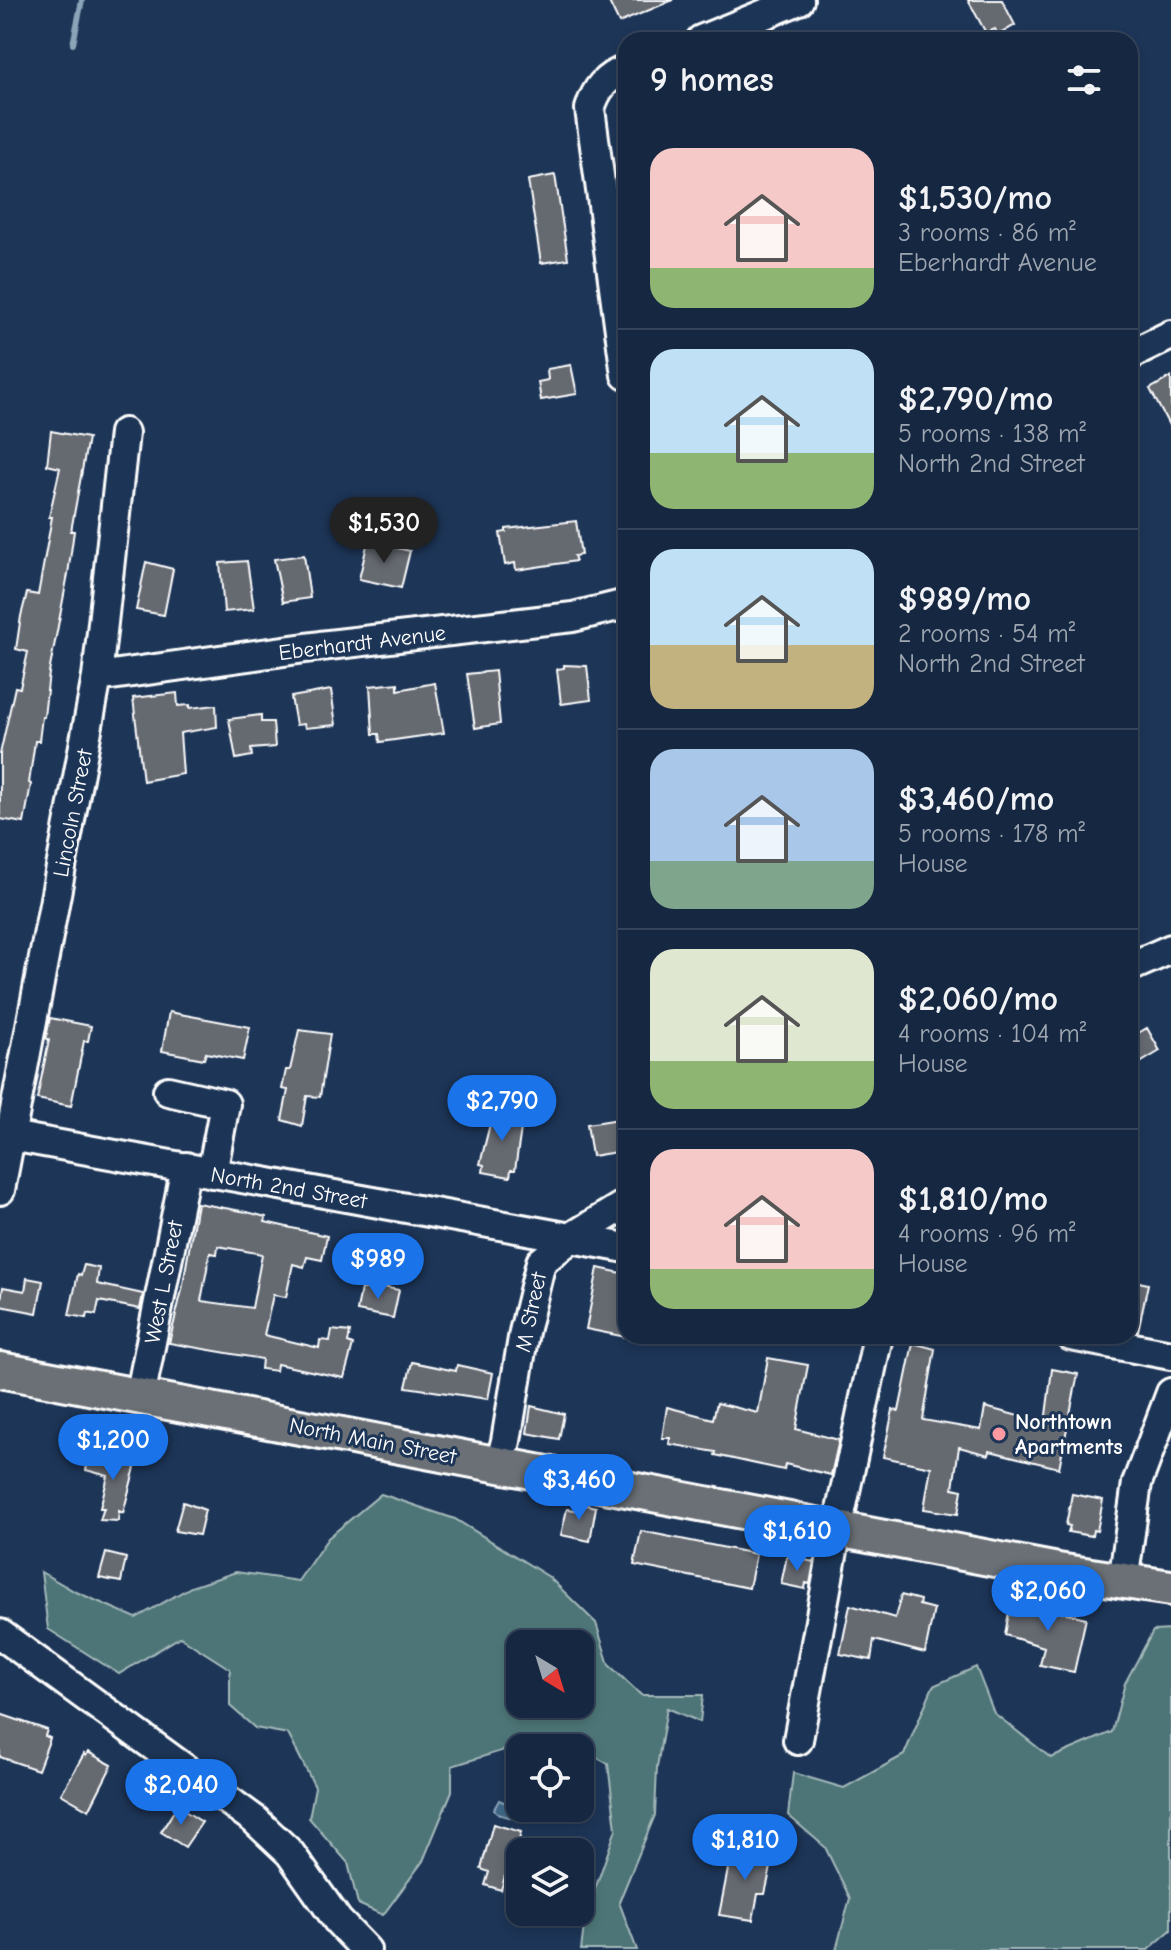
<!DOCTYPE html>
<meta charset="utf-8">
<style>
:root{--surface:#162841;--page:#1f3048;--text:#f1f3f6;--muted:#9ea6b1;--line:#35445a;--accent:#1a73e8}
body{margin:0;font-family:"Comic Neue",sans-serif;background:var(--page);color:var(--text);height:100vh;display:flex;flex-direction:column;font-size:30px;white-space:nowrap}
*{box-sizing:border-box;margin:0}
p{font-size:26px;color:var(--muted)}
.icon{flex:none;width:44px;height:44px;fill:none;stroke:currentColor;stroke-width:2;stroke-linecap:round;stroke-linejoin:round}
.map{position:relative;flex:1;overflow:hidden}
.drawer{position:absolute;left:618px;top:32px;width:520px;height:1312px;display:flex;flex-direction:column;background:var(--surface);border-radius:24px;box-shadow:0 4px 12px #0003,0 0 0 2px var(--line)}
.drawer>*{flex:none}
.needle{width:52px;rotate:142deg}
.controls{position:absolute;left:506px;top:1630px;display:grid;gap:16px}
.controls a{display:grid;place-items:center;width:88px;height:88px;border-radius:16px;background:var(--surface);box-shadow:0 4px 12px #0003,0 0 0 2px var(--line);font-size:40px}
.price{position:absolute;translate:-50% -68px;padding:0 18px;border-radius:28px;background:var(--accent);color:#fff;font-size:26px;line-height:52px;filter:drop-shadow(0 2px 4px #0008)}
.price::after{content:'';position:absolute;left:50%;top:48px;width:24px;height:18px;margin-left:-12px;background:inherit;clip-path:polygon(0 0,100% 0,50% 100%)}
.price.active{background:#222;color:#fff}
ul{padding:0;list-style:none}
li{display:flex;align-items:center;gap:24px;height:200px;padding:0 32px}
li+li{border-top:2px solid var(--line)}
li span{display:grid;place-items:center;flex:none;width:224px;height:160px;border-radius:24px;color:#555}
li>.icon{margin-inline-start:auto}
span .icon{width:96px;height:96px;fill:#fffc;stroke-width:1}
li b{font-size:34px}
h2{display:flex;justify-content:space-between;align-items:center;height:96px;padding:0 32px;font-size:34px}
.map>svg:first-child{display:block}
.green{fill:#4e7577;stroke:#a6babb;stroke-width:2;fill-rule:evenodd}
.water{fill:#406888;stroke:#8ca4b8;stroke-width:2}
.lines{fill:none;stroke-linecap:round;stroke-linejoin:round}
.stream{stroke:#8ca4b8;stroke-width:6}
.building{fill:#656970;stroke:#fff;stroke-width:2;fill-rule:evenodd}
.minor-casing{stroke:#fff;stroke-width:34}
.major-casing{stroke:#fff;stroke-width:40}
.minor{stroke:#1d3557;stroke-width:28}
.major{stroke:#6b6f75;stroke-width:34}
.poi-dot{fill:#ff9aa2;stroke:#1d3557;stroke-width:3}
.labels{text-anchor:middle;stroke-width:6;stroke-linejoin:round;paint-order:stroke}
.street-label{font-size:22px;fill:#fff;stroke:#1d3557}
.poi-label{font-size:22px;font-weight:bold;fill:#fff;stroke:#1d3557;text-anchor:start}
</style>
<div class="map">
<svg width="1171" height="1950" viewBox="0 0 1171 1950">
<rect width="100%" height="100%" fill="#1d3557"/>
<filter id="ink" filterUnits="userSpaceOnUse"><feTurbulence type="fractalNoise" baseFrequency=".0125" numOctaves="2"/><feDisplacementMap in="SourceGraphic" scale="16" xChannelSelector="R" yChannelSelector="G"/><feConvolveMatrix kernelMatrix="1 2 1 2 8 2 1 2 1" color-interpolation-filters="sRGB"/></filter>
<g filter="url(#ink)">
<path class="green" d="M381 1494 455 1519 549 1577 596 1623 609 1665 641 1695H703L700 1722 667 1708 657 1767 655 1815 619 1902 637 1950H581L585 1918 616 1829 608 1764 563 1738 527 1743 452 1766V1791L423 1861 383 1915 358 1904 348 1863 309 1818 315 1787 288 1734 255 1728 230 1706V1669L180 1637 119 1674 48 1629 41 1572 74 1591 136 1618 191 1587 236 1572 298 1581 328 1538ZM580 1644V1704H520V1644Z
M1171 1630V1930L1148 1950H836L850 1898 825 1847 788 1815 793 1773 844 1788 904 1755 933 1686 976 1667 994 1713 1051 1758 1112 1732 1125 1683 1153 1631Z"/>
<path class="water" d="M499 1800 513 1806 529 1808 531 1811 529 1820 526 1822 498 1814 494 1809Z"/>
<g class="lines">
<path class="stream" d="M73 44 82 0"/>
</g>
<path class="building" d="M608 0H673L619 23Z
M968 0H1002L1015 25 998 35 995 29 986 33Z
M555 175 568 259 541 263 528 180Z
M571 365 577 394 541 400 538 382 548 380 547 369Z
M1171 377V429L1150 389Z
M51 431 88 438 71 531H74L68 574 49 673 44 717H42L39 741H35L29 783 31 784 24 823 0 819V754L15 687 20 688 28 652 16 649 21 616 27 593 38 595 52 517H49L60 468 47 465Z
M576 521 581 555 574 556 576 561 516 570 515 563 505 565 500 533 506 532V529Z
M368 541 410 551 401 588 359 579Z
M304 555 310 598 283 602 274 559Z
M247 561 254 609 224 612 220 563Z
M146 562 173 569 164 615 136 610Z
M564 665 587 666 591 700 561 704 557 669 564 668Z
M495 671 500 724 475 728 467 674Z
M398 683V690L435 683 444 733 380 742 379 734H373L370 686Z
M331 690 336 725 305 728 304 724 296 725 291 697Z
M177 693 178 706 190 705V708L216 705 217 727 180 733 183 774 143 781 133 698Z
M261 715V722H273L275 747 251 749 252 756 236 759 229 719Z
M169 1012 250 1027 243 1060 206 1053 204 1059 162 1051Z
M50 1018 91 1026 88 1041H84L71 1106 37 1099 49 1040 46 1038Z
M1147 1028 1160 1051 1130 1069V1038Z
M299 1030 330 1034 320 1097 307 1096 302 1126 282 1120 288 1090 282 1089 286 1070H290Z
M494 1108 523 1115 515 1170H511L510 1177 483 1172 484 1165 480 1164Z
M626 1118V1137L621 1138 623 1151 592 1156 587 1124Z
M197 1203 247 1212 266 1217 265 1222 327 1236 322 1260 307 1257 304 1267 293 1264 286 1297 273 1295 264 1335 319 1348 320 1340 330 1341 332 1330 350 1332 348 1343 353 1345 344 1378 277 1364 276 1371 261 1369 262 1359 169 1343 182 1290ZM218 1246 262 1254 252 1308 201 1301 210 1253 217 1254Z
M84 1265 99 1268 97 1284 143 1294 140 1309 99 1301 96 1315 88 1313 87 1318 69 1315 78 1274 81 1275Z
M598 1268 626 1274V1337L586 1329Z
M27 1278 43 1281 37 1313 0 1306 3 1287 25 1291Z
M1130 1280 1148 1284 1138 1331 1130 1330Z
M367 1284 399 1290 393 1318 357 1311 361 1288 365 1289Z
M913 1343 935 1349 923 1420 981 1430 985 1407 1045 1423 1052 1369 1078 1374 1059 1468 990 1451 989 1455 959 1447 953 1488 962 1490 958 1514 924 1509 931 1467 883 1457 893 1410 899 1411Z
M768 1358 808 1365 796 1429 839 1440 831 1475 785 1464 784 1470 715 1455 716 1452 669 1444 670 1438H662L667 1407 713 1419 717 1403 758 1413Z
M412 1362 456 1371 457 1365 493 1373 488 1399 406 1387Z
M531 1406 564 1414 559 1439 527 1433Z
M90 1451 137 1460 123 1513 119 1511 118 1521 100 1520 104 1508H100L108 1476 86 1470Z
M1072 1494 1103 1500 1097 1531 1093 1530 1092 1536 1068 1532 1070 1526 1066 1525Z
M183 1502 205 1510 199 1535 175 1531Z
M578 1503 596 1507 590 1541 561 1535 567 1509 576 1510Z
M641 1531 756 1554 749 1588 634 1565Z
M106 1553 126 1558 121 1582 99 1578Z
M787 1556 814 1562 810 1584 806 1583 805 1589 781 1584Z
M901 1595 920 1600 919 1605 934 1609 925 1653 874 1640 871 1660 840 1654 850 1605 895 1618Z
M1011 1600 1086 1618 1074 1672 1040 1665 1044 1647 1005 1635Z
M0 1714 47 1730 45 1736 50 1738 38 1770 0 1757Z
M88 1752 112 1765 89 1810 61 1794 84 1754 86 1756Z
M177 1806 202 1822 185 1847 161 1832Z
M493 1824 521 1832 518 1844 520 1845V1880L505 1876 501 1890 485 1885 489 1872 481 1869Z
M733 1844 774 1854 765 1894H758L753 1920 719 1915Z"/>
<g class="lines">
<defs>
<path id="minor" d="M701 40 799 0
M626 70C605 77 596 89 590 109L626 375
M1130 355 1171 335
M97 677 320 646 573 617 626 604
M1130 967 1171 949
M168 1091 225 1104 212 1173
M0 1134 626 1248
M0 1190 97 677 124 433
M1071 1336 1171 1355
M140 1397 186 1167
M500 1464 506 1441 524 1332 541 1262 572 1237 626 1204
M1123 1582 1137 1483 1171 1393
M0 1634 255 1820 290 1853 338 1921 366 1950
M798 1740 837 1529 878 1336"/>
<path id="major" d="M0 1370 1058 1571 1171 1588"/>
</defs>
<use href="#minor" class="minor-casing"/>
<use href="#major" class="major-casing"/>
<use href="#minor" class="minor"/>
<use href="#major" class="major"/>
</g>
</g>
<circle class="poi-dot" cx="999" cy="1434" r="8"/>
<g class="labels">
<g class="street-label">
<text transform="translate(362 642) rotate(-7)" y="8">Eberhardt Avenue</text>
<text transform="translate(72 813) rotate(-79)" y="8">Lincoln Street</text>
<text transform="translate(289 1187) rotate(10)" y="8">North 2nd Street</text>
<text transform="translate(163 1282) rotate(-79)" y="8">West L Street</text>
<text transform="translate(530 1312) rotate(-78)" y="8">M Street</text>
<text transform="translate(373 1440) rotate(11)" y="8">North Main Street</text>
</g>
<g class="poi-label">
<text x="1015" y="1429">Northtown<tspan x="1015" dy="25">Apartments</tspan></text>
</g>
</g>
</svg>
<div class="controls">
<a><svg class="needle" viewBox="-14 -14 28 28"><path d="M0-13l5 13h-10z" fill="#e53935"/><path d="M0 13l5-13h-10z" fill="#9ea6b1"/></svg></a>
<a><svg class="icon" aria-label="locate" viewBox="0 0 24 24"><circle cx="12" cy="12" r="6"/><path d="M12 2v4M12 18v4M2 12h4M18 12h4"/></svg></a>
<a><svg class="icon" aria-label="layers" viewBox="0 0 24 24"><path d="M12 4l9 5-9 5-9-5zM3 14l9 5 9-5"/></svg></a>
</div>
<b class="price active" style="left:384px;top:565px">$1,530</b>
<b class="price" style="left:502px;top:1143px">$2,790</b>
<b class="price" style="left:378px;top:1301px">$989</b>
<b class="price" style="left:113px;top:1482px">$1,200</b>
<b class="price" style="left:579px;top:1522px">$3,460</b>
<b class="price" style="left:797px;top:1573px">$1,610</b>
<b class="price" style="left:1048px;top:1633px">$2,060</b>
<b class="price" style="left:181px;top:1827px">$2,040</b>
<b class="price" style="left:745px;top:1882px">$1,810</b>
<section class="drawer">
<h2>9 homes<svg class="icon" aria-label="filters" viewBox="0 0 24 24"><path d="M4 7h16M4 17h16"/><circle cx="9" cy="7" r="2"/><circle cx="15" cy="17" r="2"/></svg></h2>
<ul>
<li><span style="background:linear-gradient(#f6c9c9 75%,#8fb573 0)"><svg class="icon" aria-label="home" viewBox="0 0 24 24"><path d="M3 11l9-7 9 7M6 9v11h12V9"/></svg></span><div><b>$1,530/mo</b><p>3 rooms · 86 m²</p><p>Eberhardt Avenue</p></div></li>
<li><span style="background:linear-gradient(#bfe0f5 65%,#8fb573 0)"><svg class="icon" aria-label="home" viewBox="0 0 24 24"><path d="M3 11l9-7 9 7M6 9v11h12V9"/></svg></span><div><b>$2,790/mo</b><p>5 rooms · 138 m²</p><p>North 2nd Street</p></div></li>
<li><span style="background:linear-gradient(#bfe0f5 60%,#c2b280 0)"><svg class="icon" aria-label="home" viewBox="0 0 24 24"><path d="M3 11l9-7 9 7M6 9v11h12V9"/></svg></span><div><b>$989/mo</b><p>2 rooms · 54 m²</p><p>North 2nd Street</p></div></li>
<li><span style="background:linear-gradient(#a9c7e8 70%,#7fa58c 0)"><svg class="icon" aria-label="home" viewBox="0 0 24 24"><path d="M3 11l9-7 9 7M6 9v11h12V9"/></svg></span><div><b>$3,460/mo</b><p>5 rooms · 178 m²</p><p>House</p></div></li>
<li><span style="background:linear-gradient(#dfe7d0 70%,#8fb573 0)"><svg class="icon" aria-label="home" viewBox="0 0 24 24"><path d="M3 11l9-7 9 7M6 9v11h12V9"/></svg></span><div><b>$2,060/mo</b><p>4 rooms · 104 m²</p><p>House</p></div></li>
<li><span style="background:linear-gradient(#f6c9c9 75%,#8fb573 0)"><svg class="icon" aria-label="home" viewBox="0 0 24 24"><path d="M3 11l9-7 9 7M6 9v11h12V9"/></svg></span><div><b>$1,810/mo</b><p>4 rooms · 96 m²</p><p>House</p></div></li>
</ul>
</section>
</div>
